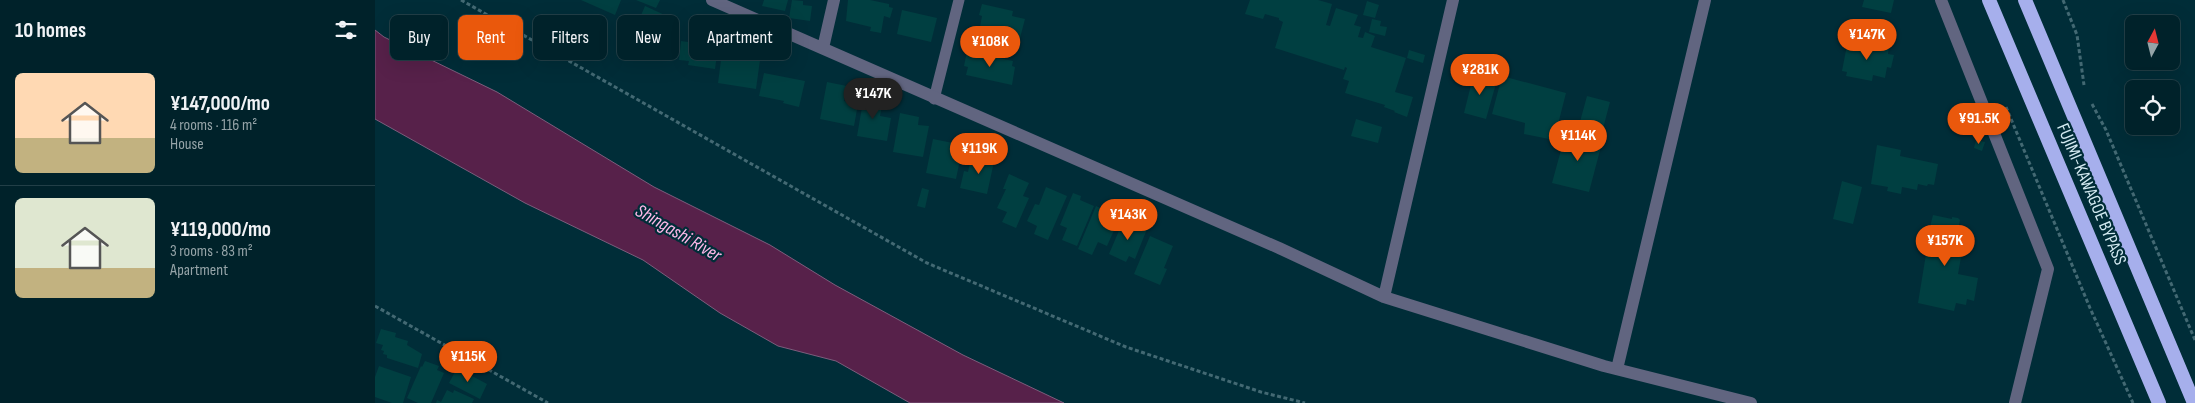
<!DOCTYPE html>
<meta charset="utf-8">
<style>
:root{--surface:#00222a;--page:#0e2f36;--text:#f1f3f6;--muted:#95a4a8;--line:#223f47;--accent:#ea580c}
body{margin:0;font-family:"Sofia Sans Condensed",sans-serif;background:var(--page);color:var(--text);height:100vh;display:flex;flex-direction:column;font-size:19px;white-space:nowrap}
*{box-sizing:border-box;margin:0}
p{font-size:16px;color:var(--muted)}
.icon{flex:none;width:28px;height:28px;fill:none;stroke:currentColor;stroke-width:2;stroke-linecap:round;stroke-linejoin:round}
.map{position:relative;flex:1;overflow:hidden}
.sheet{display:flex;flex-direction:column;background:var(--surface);width:375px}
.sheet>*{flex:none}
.banner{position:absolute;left:15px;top:15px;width:475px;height:45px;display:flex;gap:10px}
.needle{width:32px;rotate:7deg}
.fabs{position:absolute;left:1750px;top:15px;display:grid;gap:10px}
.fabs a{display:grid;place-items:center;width:55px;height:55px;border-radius:8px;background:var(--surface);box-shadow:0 5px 20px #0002,0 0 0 1px var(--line);font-size:25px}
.price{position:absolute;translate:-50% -42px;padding:0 11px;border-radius:18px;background:var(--accent);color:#fff;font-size:16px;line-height:32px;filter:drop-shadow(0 1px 2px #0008)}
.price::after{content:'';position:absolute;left:50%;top:30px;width:15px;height:11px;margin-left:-8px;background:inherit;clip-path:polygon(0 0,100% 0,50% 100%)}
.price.current{background:#222;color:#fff}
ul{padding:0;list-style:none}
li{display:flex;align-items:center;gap:15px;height:125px;padding:0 15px}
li+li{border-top:1px solid var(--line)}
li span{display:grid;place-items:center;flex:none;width:140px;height:100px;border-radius:8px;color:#555}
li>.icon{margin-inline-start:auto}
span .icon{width:60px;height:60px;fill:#fffc;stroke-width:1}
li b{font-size:21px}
h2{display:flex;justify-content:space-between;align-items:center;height:60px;padding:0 15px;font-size:21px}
.chip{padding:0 18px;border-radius:8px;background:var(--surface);box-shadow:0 5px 20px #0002,0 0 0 1px var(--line);font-size:18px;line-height:45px}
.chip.current{background:var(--accent);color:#fff}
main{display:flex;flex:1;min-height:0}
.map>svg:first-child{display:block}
.water{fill:#57214a;stroke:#7c5d7c}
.building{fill:#003f41}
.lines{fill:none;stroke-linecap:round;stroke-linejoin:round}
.path{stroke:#436973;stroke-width:3;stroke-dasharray:4 2.5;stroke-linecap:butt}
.service{stroke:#616580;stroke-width:11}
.minor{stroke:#616580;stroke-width:12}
.trunk{stroke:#a6afec;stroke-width:14}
.labels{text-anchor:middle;stroke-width:4.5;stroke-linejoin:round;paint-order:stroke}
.street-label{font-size:18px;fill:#d3eaf1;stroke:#002d38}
.water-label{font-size:19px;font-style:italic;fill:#fdb8e8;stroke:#002d38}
</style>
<main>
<section class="sheet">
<h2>10 homes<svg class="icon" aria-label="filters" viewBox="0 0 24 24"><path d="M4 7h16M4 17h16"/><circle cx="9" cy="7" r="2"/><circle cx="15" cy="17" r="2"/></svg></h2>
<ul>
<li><span style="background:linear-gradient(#ffd9b3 65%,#c2b280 0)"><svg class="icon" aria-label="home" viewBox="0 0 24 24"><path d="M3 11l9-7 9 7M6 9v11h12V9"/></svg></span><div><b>¥147,000/mo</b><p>4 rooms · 116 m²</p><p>House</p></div></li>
<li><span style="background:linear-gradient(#dfe7d0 70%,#c2b280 0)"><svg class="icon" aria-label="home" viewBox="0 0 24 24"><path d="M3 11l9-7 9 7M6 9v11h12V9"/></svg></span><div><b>¥119,000/mo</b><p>3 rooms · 83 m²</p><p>Apartment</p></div></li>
</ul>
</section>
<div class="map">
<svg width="1820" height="403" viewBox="0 0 1820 403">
<rect width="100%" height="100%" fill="#002d38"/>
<path class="water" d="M0 30 9 37 122 92 279 187 395 245 460 285 588 355 689 403H535L461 361 403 346 345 313 268 260 150 203 0 119Z"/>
<path class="building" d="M206 0H246L240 15Z
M261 0H285L281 8Z
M389 0H413L410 11 387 6Z
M417 0 428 1V5L437 6 435 21 414 18Z
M473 0H495L514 4V7L518 8 515 18 509 16 506 33 495 31 496 27 471 21Z
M875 0H943L957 4 951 25 955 26 961 8 983 15 979 25 986 27 983 37 988 38 990 32 1000 36 996 47 1031 58 1020 92 1038 97 1032 117 1019 112 1020 111 1009 107 1010 105 970 93 974 81 968 79 972 68 970 67 969 70 900 48 908 22 904 20V18L890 14 888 19 870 14Z
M1489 0H1519L1516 13 1487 7Z
M992 1 1004 5 1000 18 988 15Z
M607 4 638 11 637 16 650 19 645 38 639 36V40L604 32 607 16 604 15Z
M270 6 305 22 292 52 257 36Z
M527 10 562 18 556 42 522 34Z
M997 19 1006 21 1005 26 1012 27 1010 36 994 32Z
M590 31 610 35 606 51 587 47Z
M321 36 344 40 340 69 313 65 314 61 304 60 306 41 320 43Z
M383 41 392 42 390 58 381 57Z
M1485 41 1514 47 1513 54 1519 55 1516 68 1512 67 1510 78 1498 75 1497 81 1471 76 1472 72 1467 71 1472 45 1483 47Z
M1034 50 1050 55 1048 63 1032 58Z
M592 51 638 61 637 66 640 67 637 85 591 75 593 67 589 66Z
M362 56 385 60 381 89 343 83 346 60 354 61V57L362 59Z
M389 73 430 81 424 107 408 103 409 101 384 96Z
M1099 73 1122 80 1111 119 1089 113Z
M1127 76 1191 93 1179 140 1149 134 1150 123 1117 114Z
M452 82 472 86 469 101 483 104 479 126 445 119Z
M489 96 508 100 505 116 516 118 512 141 482 136Z
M1212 96 1235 102 1226 136 1203 129Z
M525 113 544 117 543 125 554 126 548 157 518 152Z
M981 119 1007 127 1003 143 976 136Z
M1197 130 1228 139 1214 192 1177 183 1186 150 1191 151Z
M558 139 588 145 581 179 551 173Z
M1601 140 1610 142 1607 151 1599 148Z
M1502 145 1526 150 1525 156 1563 164 1559 185 1553 184 1552 186 1543 184 1542 190 1527 187 1526 194 1512 191 1513 187 1496 184Z
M606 154 620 157 612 194 585 188 589 171 593 172 595 162 604 164Z
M634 174 654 183 648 196 654 198 641 228 627 222 632 212 622 208 631 189H628Z
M1467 181 1487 187 1478 224 1458 219Z
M671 187 692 196 673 240 659 234 662 226 652 221 660 204 664 205Z
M547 188 554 190 550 208 542 206Z
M698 193 706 196 705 200 719 206 702 246 687 240 692 228 685 225Z
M756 201 779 211 774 224 751 213Z
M721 206 745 217 732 246 723 242 717 255 703 249Z
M1558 215 1577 219V217L1583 218 1585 220 1582 234 1590 235 1583 274 1603 278 1599 301 1592 299 1591 305 1581 303 1579 311 1543 303 1554 236 1553 235Z
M749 219 772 229 760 259 754 256 751 262 734 254Z
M775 236 798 246 789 268 792 269 785 285 759 274Z
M6 329 21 333 20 337 33 341 32 345 47 354 43 368 12 358V355L8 354 9 351 6 350 8 345 1 343Z
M50 361 64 366 62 370 69 373 56 403H43L32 398 46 366 47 367Z
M4 366 36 377 28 403H17L0 397V377Z
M82 368 112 384 105 399 74 383Z
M72 390 78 393 79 390 99 399 97 403H61L62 400 66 402Z"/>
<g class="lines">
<path class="path" d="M86 0 552 263 751 347 886 392 930 403
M1688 0 1702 35 1709 85
M1717 104 1731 130 1820 340
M1631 107 1715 308 1758 403
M0 306 173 403"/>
<path class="service" d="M559 99 584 0"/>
<path class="minor" d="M337 0 904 248 1009 297 1229 366 1376 403
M1566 0 1673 269 1640 403
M448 48 459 0
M1009 297 1078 0
M1242 369 1330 0"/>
<path class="trunk" d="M1614 0 1784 403
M1650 0 1819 403"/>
</g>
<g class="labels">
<g class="street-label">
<text transform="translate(1717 194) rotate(67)" y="6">FUJIMI-KAWAGOE BYPASS</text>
</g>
<g class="water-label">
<text transform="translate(304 232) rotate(30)" y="7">Shingashi River</text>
</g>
</g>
</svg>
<div class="fabs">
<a><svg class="needle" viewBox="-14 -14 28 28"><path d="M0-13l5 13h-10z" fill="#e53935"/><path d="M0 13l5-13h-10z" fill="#95a4a8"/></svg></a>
<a><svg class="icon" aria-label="locate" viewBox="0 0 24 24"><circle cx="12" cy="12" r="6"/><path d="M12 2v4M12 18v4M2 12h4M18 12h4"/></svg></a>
</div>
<b class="price" style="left:1492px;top:61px">¥147K</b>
<b class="price" style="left:615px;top:68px">¥108K</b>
<b class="price" style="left:1105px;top:96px">¥281K</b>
<b class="price current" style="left:498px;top:120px">¥147K</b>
<b class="price" style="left:1604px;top:145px">¥91.5K</b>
<b class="price" style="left:1203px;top:162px">¥114K</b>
<b class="price" style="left:604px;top:175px">¥119K</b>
<b class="price" style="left:753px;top:241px">¥143K</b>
<b class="price" style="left:1570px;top:267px">¥157K</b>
<b class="price" style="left:93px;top:383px">¥115K</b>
<div class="banner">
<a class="chip">Buy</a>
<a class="chip current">Rent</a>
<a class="chip">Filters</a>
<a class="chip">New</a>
<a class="chip">Apartment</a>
</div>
</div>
</main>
